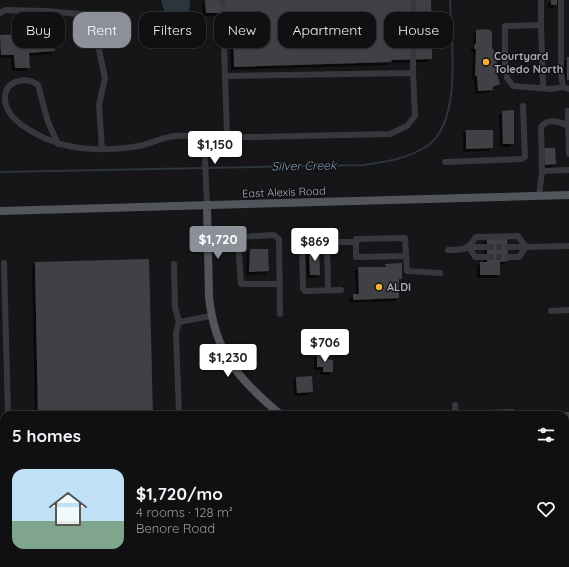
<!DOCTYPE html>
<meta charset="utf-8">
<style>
:root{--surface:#101012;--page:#19191b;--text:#f1f3f6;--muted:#9c9d9f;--line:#303032;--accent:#8c9099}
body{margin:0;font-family:Quicksand,sans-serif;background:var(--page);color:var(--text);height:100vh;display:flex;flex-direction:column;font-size:15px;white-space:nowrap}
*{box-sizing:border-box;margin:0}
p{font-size:13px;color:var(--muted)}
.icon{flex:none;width:22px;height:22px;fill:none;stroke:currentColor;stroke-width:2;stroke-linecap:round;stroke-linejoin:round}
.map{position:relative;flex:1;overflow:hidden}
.drawer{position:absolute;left:0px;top:411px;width:569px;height:156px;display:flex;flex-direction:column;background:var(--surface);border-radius:12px 12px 0 0;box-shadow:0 1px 3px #0004,0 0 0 1px var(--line)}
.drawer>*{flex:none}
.guide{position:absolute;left:12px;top:12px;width:545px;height:36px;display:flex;gap:8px}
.price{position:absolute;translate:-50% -34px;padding:0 9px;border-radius:4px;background:#fff;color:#222;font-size:13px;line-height:26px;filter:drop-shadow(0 1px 2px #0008)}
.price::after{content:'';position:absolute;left:50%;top:24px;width:12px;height:9px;margin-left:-6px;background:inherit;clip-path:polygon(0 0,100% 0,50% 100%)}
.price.current{background:var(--accent);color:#fff}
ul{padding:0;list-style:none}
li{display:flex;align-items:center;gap:12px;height:100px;padding:0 12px}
li span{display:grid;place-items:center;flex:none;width:112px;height:80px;border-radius:12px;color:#555}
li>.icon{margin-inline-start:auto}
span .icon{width:48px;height:48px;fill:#fffc;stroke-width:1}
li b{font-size:17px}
h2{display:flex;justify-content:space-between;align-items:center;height:48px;padding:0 12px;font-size:17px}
.pill{padding:0 14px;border-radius:12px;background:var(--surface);box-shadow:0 1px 3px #0004,0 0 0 1px var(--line);font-size:14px;line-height:36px}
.pill.current{background:var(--accent);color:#fff}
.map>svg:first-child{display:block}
.green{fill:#1e261f}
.water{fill:#2c353c}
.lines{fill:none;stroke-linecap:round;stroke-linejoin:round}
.stream{stroke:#2c353c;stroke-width:2}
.building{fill:#404145;filter:url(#shadow)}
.minor-tunnel{stroke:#333438;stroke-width:6;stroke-dasharray:6 3;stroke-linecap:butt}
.minor{stroke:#37383d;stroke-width:6}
.major{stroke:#53555c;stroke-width:8}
.poi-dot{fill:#f2b134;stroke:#111113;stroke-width:1.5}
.labels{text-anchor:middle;stroke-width:3;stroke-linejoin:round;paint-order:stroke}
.poi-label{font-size:11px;font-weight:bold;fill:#a8adb8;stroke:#111113;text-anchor:start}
.street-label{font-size:11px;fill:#a8adb8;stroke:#111113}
.water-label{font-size:12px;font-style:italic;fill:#7f9bb3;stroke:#111113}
</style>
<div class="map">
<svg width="569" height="567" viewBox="0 0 569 567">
<defs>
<filter id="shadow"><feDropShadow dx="-3" dy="3" stdDeviation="0" flood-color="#0009"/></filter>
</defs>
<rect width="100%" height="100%" fill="#161618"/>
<path class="green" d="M565 534H569V567H477L472 563H565Z
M332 563H437L441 567H331Z"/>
<path class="water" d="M161 0H190L189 12C183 19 172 18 165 14Z"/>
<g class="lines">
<path class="stream" d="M0 172 363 165C385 162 407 159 427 146 463 122 451 38 450 0"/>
</g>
<path class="building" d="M205 0H431L432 59 391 60 392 62 234 67 233 13H206Z
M551 0H557V5H551Z
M485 29 491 30V33L492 32V48L496 54 498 71H496L500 84 493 87V90L478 91 477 76H475L476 49H474V45L476 44V30Z
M55 33V51L29 53 30 68H15L14 55H1L0 35Z
M567 57H569V80H567Z
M514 110V144H503L502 111Z
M466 130H493V148L466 149Z
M544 148H555L556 164 545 165Z
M487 239H507L508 261 500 262V275H480V262H487Z
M250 249H268L269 271 249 272Z
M319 249 320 275H310L309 250Z
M149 259 153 415H38L35 262Z
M402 263V279H399V298L353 300V294H359L358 267H386L385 264Z
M317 354H327V359L333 360V372H323V367H317Z
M312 376 313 392 297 393 296 377Z
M514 409 515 415H485V410Z
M569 412V507H565V415L525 414Z"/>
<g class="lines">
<path class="minor-tunnel" d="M505 65 507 78
M487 247H507
M487 257H508"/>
<path class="minor" d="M223 0V4
M541 0V25
M561 0V73L563 87 569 89
M0 13 5 10 45 11 80 14 89 19 94 26 105 78 99 105 102 149
M223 13 227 137
M505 65V26L541 25 543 87
M413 73V0
M507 78 513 86 552 89 563 87
M568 111 569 154
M204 138 207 205
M58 144 48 122 38 85C27 77 7 79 5 96 3 118 31 132 47 139 76 152 108 151 139 146 148 144 157 140 165 138 178 134 191 136 204 138L390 134 407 126 415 116 413 73 226 76
M445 162 522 159 525 157 523 106
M542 171 569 170
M539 195 542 172 541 127C547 118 560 121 568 126
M327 242 328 290
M356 242V257L406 256
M487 247H469L475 257H487
M507 247H526
M448 250C464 250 467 250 476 237L518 236 526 247 569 246
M508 257H519L526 247
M4 263 8 415
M174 264 175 307 179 322
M279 284H241L238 240 240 237 274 235 279 239 280 314
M341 290 305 291 303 289 302 244 305 242H356V239L405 238 407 271 440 273
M551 311 569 310
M455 405V415
M179 415 176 333 179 322 211 316
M0 426H4
M565 512H569
M0 531 4 530
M24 563 27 567
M236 563V567
M253 563V567
M409 563 414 567
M178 567 180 563
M396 567 397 563"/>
<path class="major" d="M207 205 209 296C214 352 239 380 281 415
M0 211 569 195
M455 563 460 567"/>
</g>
<g class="poi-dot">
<circle cx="486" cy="62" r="4"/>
<circle cx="379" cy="287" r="4"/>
</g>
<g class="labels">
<g class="poi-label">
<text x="494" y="60">Courtyard<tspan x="494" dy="13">Toledo North</tspan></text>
<text x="387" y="291">ALDI</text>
</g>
<g class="street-label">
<text transform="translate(284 192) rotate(-2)" y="4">East Alexis Road</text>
</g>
<g class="water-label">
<text transform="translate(304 166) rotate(-1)" y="4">Silver Creek</text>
</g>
</g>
</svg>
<b class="price" style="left:215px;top:165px">$1,150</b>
<b class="price current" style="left:218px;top:260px">$1,720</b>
<b class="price" style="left:315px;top:262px">$869</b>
<b class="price" style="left:325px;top:363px">$706</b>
<b class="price" style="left:228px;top:378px">$1,230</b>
<div class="guide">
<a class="pill">Buy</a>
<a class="pill current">Rent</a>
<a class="pill">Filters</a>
<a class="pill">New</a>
<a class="pill">Apartment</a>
<a class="pill">House</a>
</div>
<section class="drawer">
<h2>5 homes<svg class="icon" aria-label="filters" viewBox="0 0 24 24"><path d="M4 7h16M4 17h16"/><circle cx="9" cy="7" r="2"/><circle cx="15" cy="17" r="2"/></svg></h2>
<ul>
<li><span style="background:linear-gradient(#bfe0f5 65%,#7fa58c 0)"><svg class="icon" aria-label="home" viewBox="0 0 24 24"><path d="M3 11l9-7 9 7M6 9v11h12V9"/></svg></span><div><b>$1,720/mo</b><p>4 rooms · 128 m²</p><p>Benore Road</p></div><svg class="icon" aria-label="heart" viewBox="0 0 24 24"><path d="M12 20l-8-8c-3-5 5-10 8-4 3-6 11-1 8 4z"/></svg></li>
</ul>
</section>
</div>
